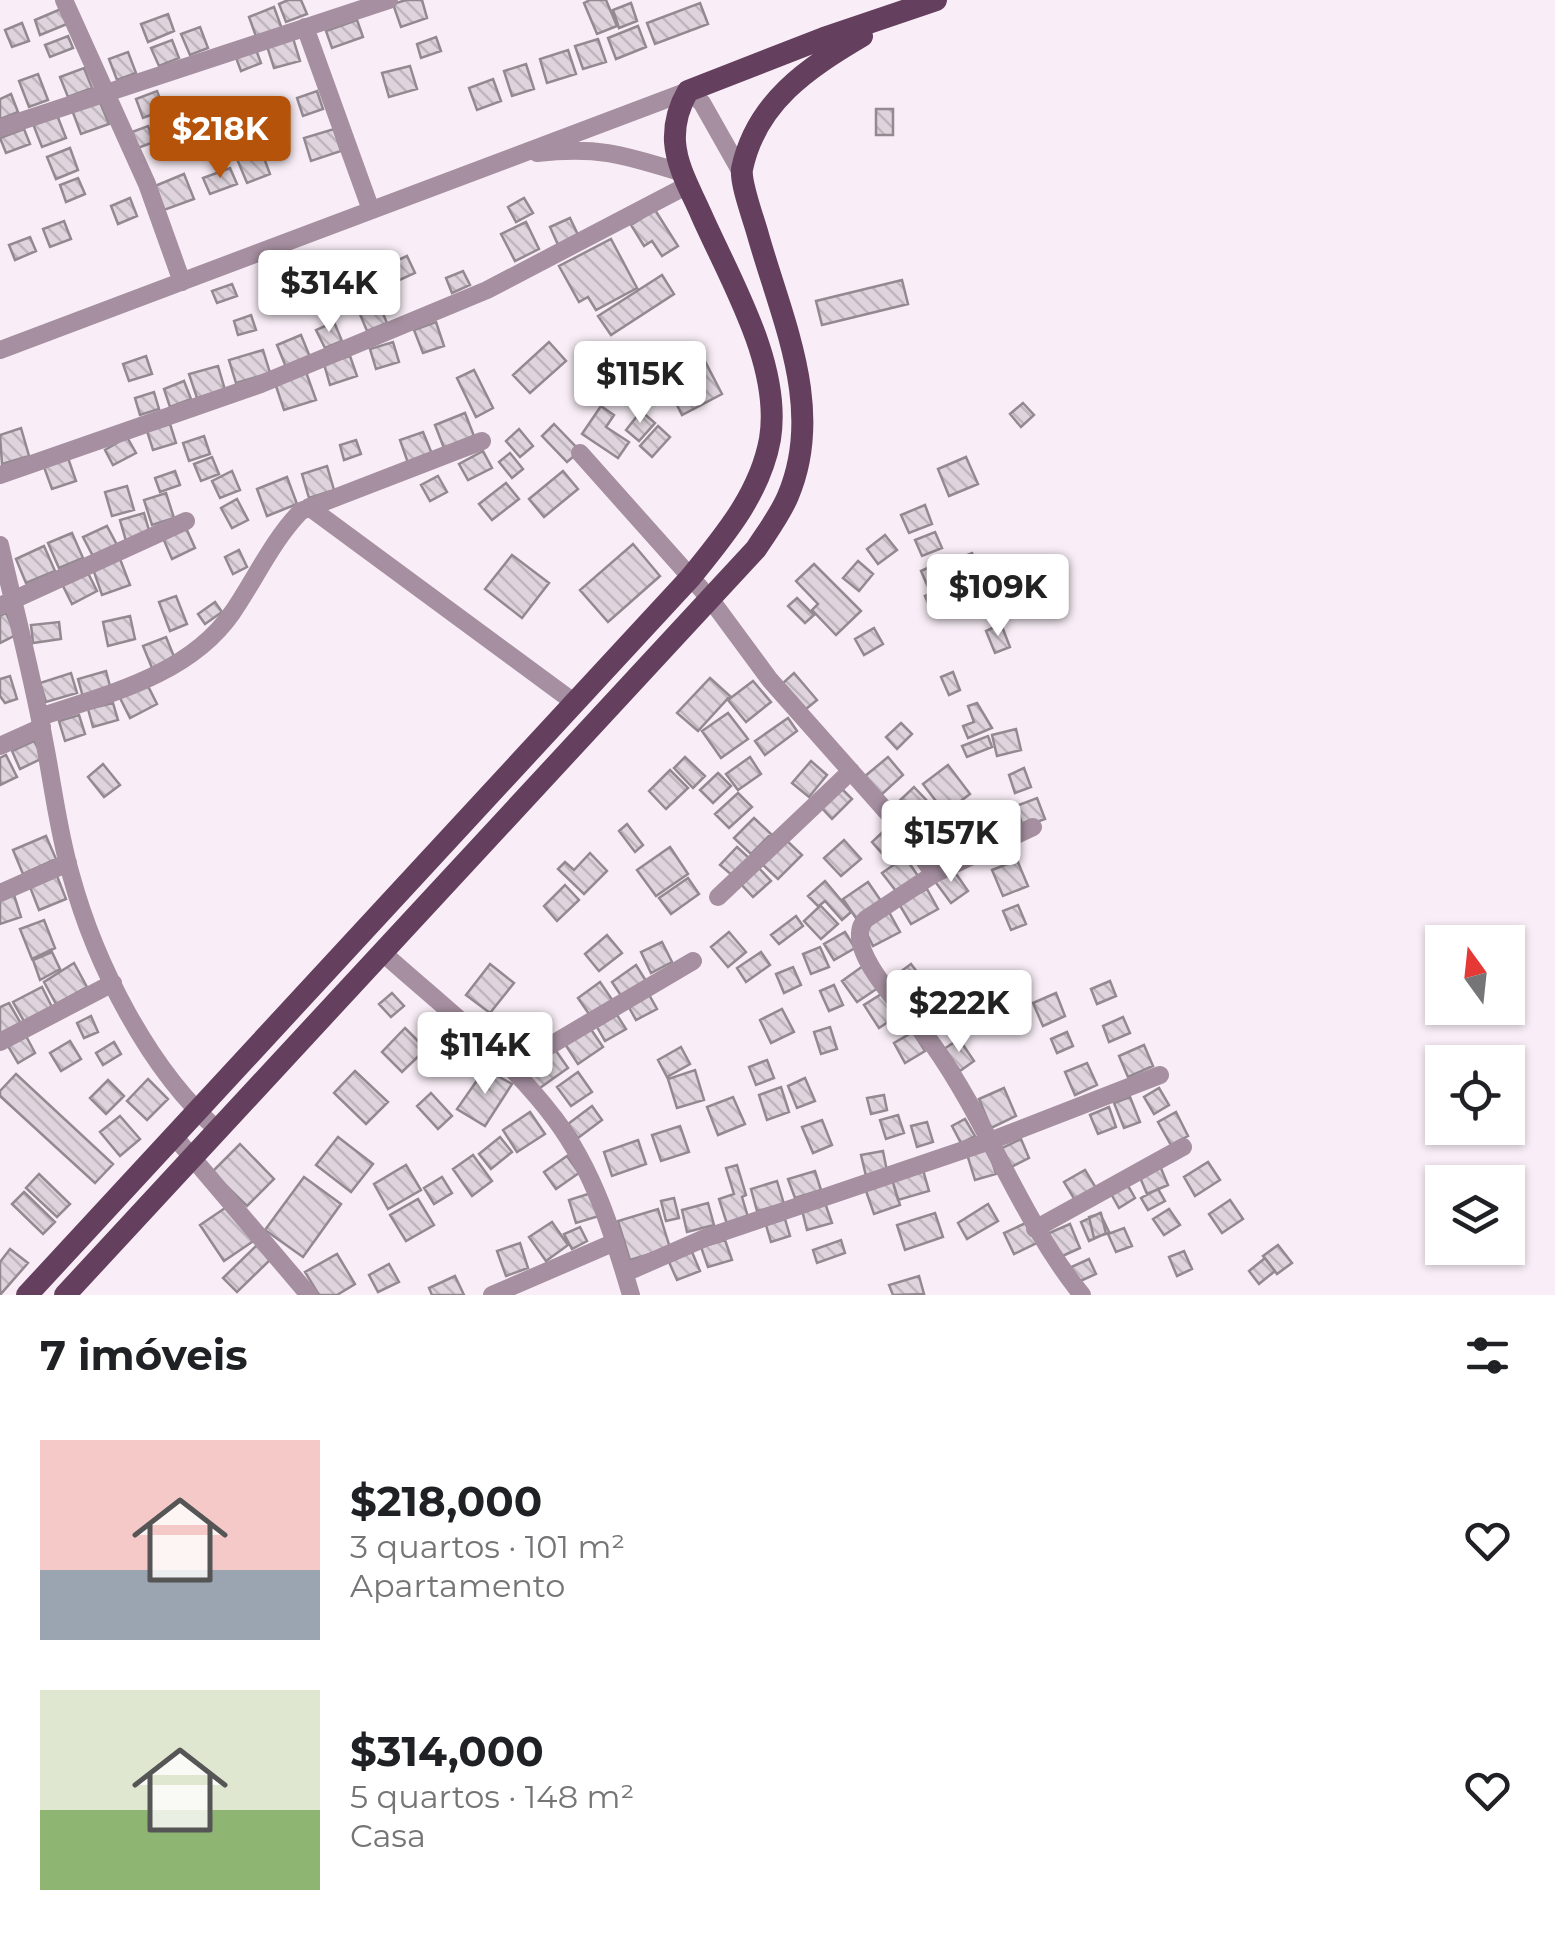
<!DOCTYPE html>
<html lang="pt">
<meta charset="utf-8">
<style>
:root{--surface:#fff;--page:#f6f6f6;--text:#202124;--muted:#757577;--accent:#b45309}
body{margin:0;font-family:Montserrat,sans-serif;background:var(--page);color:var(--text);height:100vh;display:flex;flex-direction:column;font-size:38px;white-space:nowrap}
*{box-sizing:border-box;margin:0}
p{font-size:32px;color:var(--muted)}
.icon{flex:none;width:55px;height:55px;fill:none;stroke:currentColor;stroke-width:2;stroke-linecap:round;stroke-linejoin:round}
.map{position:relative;height:1295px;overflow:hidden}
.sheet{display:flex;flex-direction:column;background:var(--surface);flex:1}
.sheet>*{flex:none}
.needle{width:65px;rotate:345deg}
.tools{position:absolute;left:1425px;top:925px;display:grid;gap:20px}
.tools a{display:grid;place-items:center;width:100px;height:100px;border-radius:0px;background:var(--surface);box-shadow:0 2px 8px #0004;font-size:50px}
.price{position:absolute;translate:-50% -85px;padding:0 22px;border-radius:10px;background:#fff;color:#222;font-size:32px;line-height:65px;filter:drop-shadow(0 2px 5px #0008)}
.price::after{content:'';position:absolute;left:50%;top:60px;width:30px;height:22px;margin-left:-15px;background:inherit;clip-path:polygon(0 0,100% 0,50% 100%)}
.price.on{background:var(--accent);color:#fff}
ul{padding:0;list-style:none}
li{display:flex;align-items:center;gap:30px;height:250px;padding:0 40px}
li span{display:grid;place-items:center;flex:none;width:280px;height:200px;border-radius:0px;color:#555}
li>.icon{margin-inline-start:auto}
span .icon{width:120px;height:120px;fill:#fffc;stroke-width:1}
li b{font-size:42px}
h2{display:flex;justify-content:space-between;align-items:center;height:120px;padding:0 40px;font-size:42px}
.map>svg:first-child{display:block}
.building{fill:url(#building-back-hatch);stroke:#948991;stroke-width:2.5}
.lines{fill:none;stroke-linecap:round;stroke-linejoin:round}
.minor{stroke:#a58fa0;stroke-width:18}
.major{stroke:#64405e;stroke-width:22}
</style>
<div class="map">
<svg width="1555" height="1295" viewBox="0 0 1555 1295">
<defs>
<pattern id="building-back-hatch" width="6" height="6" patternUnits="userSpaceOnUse" patternTransform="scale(2.5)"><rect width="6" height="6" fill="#dfd4dd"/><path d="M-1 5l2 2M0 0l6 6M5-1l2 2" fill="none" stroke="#beb5bd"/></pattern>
</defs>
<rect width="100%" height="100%" fill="#f9eef7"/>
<path class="building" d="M288 0H301L307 14 286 22 279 4Z
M406 0H422L427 18 401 27 393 4Z
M590 0H606L617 26 597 34 584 3Z
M631 3 637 21 619 28 613 10Z
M700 3 708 24 655 44 647 23Z
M274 7 282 29 257 39 249 17Z
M61 9 67 24 40 35 35 20Z
M168 14 174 31 148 42 141 24Z
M357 20 363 37 332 48 326 31Z
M22 23 29 41 12 47 5 30Z
M638 26 646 47 616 59 608 38Z
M200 27 208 48 190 55 181 34Z
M292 35 300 61 274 68 266 43Z
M68 36 73 48 50 57 45 45Z
M436 37 441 51 421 58 417 44Z
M598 39 606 62 583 69 575 46Z
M172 40 179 58 159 66 151 48Z
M255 47 261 63 241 71 235 55Z
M568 50 576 74 547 83 540 59Z
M128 52 136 73 117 80 109 59Z
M526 64 534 89 512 96 504 71Z
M410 66 417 89 389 97 382 73Z
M84 68 92 88 68 97 60 77Z
M38 74 48 100 29 107 19 81Z
M493 79 501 101 477 110 469 88Z
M157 91 164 110 143 118 136 99Z
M317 91 323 109 303 116 297 98Z
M11 94 18 112 0 119V99Z
M99 100 109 124 81 134 72 110Z
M240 101 244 114 224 120 220 107Z
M194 108 201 126 181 134 174 116Z
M876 109H893V135H876Z
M170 112 177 132 165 136 157 117Z
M57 115 66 138 42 147 33 124Z
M148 126 154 142 138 148 132 132Z
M24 129 30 144 6 153 0 138Z
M334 129 341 151 311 161 304 138Z
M70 148 78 170 56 179 47 157Z
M261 150 270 174 247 183 237 159Z
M230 168 237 184 210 194 203 178Z
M184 174 194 199 164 210 155 186Z
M78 178 85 194 66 202 60 185Z
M130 198 137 216 118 224 111 206Z
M524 198 533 213 516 222 508 207Z
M655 210 678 246 662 256 652 241 644 246 631 225Z
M570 218 579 237 559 247 550 227Z
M64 221 71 239 50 247 43 229Z
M526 222 539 249 515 261 501 234Z
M30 237 36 251 15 260 9 245Z
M611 239 637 288 596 310 588 297 579 302 559 266Z
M407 256 415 273 395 282 387 265Z
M463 271 470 285 452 293 446 278Z
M662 275 674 294 611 335 598 316Z
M902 280 908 304 822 325 816 301Z
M232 284 237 296 217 303 212 291Z
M379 304 387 323 367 331 359 312Z
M251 315 256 330 238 335 234 321Z
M334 322 342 341 325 348 316 330Z
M436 322 444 346 423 353 414 330Z
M301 335 310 357 286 367 277 345Z
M393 342 399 362 376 369 370 349Z
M549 342 566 361 530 393 513 375Z
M696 344 722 394 682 415 672 395 689 386 673 356Z
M263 350 270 373 236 383 229 360Z
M146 356 152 374 129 381 123 364Z
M350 356 357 376 330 385 324 364Z
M218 366 225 390 197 398 189 374Z
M474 370 493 408 476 417 457 378Z
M306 372 316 400 284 410 275 383Z
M184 381 191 399 170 407 164 389Z
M154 392 159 409 140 415 135 398Z
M1023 403 1034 415 1021 427 1010 414Z
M601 406 614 415 606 427 629 442 618 458 582 434Z
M641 411 655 423 639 441 626 430Z
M465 413 474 436 444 448 435 425Z
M170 424 176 443 153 450 147 431Z
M554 424 580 451 567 462 542 436Z
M658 426 670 437 652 457 640 446Z
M21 428 29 456 2 464 0 435Z
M519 429 533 446 520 457 506 441Z
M423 432 432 454 408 463 400 440Z
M204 436 210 454 189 461 183 443Z
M127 437 136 453 113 465 105 450Z
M356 440 361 454 344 460 340 445Z
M483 451 492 468 468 480 459 464Z
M510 453 523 469 512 478 499 462Z
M212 457 219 474 201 481 194 464Z
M966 457 978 484 949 496 938 469Z
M68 458 76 481 52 489 44 467Z
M327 466 334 490 309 498 302 474Z
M175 471 180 485 160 492 155 478Z
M232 471 240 490 220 498 212 481Z
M563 471 578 489 544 517 529 499Z
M438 476 447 492 430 501 421 485Z
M287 477 297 504 267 516 257 489Z
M506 483 519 499 492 520 479 504Z
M127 486 134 510 112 516 105 492Z
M166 493 174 518 152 525 144 500Z
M237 499 248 520 232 528 221 508Z
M925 505 932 524 909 533 901 515Z
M144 513 150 534 126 541 120 520Z
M107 526 117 545 93 556 83 537Z
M186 528 195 548 172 559 163 538Z
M935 532 942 548 922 556 915 540Z
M72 533 83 558 59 568 48 543Z
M885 535 897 550 878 564 867 549Z
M633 544 660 576 608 622 580 590Z
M44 546 55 571 26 583 16 559Z
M239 550 247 567 233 574 225 557Z
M972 553 979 568 956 578 950 562Z
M512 555 549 583 522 618 485 589Z
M120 559 130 585 102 595 93 569Z
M858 561 873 574 859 591 843 578Z
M939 563 946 579 928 587 921 571Z
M814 564 861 611 836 635 812 610 818 604 796 581Z
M87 571 97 591 72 604 62 584Z
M956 583 961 595 930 608 925 596Z
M997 595 1002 607 979 617 974 604Z
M176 596 187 624 170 631 159 602Z
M797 598 814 615 805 623 788 606Z
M215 602 222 612 205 624 198 614Z
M6 613 16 635 0 643V616Z
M130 616 135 639 108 646 103 622Z
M59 622 61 639 33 643 31 625Z
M1001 624 1010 647 995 653 986 631Z
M874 628 883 644 864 655 855 639Z
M166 637 175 659 152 668 143 646Z
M106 671 111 690 83 697 78 679Z
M953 672 960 690 949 695 941 677Z
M71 673 77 693 46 702 40 683Z
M794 673 817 700 806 709 783 683Z
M10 676 17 699 5 703 0 696V679Z
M710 678 730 696 698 731 677 713Z
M753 681 771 702 746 722 728 700Z
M147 684 157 704 130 718 120 698Z
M113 703 118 720 93 727 88 709Z
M977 703 992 728 968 738 963 726 974 722 968 706Z
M728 713 748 739 721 758 702 731Z
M79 715 85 734 65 741 59 721Z
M788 718 797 731 765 755 755 741Z
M901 723 912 734 897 749 886 737Z
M1016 729 1021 750 997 756 992 735Z
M988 736 992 747 967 757 962 746Z
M34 741 43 758 20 769 12 751Z
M6 755 17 777 0 785V758Z
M685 757 705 776 693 788 674 768Z
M750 757 761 774 738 790 726 774Z
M888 757 903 775 880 796 864 777Z
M811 761 827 775 809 797 792 783Z
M103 764 120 785 104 797 88 777Z
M948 765 970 794 945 813 923 784Z
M1024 768 1031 787 1015 793 1009 775Z
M670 770 688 788 666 809 649 791Z
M718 773 731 786 713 803 700 790Z
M839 786 852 799 832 819 819 805Z
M914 787 929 803 910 822 894 806Z
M738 793 752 807 729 828 715 814Z
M1037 798 1045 819 1023 827 1016 806Z
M1008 805 1016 822 995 831 987 813Z
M754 818 771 834 751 854 734 838Z
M965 822 975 843 952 854 942 834Z
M627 824 643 845 635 852 619 831Z
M888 827 903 843 886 858 872 842Z
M46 836 56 859 23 874 13 850Z
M785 839 802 855 778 879 761 863Z
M844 840 861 859 841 876 824 858Z
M670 847 688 874 656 896 637 870Z
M737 847 749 858 733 876 720 865Z
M590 853 607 871 584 894 558 869 565 862 574 870Z
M905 857 918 876 896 891 882 873Z
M1017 860 1028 886 1003 896 992 870Z
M757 866 771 881 753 897 739 882Z
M952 868 968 891 951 903 934 880Z
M57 876 66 899 39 910 30 887Z
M688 878 699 894 671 914 659 898Z
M825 881 851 912 842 920 825 901 820 905 838 924 821 939 804 921 819 907 808 896Z
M868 882 881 901 856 918 843 899Z
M565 885 579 900 557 921 544 906Z
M927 889 938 909 911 924 899 904Z
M14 895 21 917 0 924V900Z
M1018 905 1026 924 1011 930 1003 911Z
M889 912 900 932 873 946 863 926Z
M796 916 803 926 779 944 771 935Z
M44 920 55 948 32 959 20 929Z
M729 932 746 952 728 967 711 947Z
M845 932 855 948 834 960 824 944Z
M607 935 622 953 599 971 585 954Z
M662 942 672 962 651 973 641 952Z
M820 947 829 967 811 974 803 954Z
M52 952 60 969 40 980 33 960Z
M761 952 770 965 746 982 737 968Z
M74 963 87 987 56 1004 44 982Z
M490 964 514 983 490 1013 466 995Z
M911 964 933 993 910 1010 888 981Z
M636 965 646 981 622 997 612 982Z
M863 966 878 988 857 1002 842 981Z
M793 967 801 985 784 993 776 974Z
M945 973 952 990 936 997 928 981Z
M1110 981 1116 996 1097 1004 1091 989Z
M600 982 613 1001 591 1017 578 998Z
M834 985 843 1005 829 1011 820 991Z
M42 987 53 1009 25 1023 13 1002Z
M647 991 657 1009 636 1020 626 1002Z
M392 993 404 1006 391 1017 379 1004Z
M883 993 897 1016 879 1028 864 1005Z
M1056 993 1065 1016 1043 1026 1033 1003Z
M9 1003 23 1027 0 1038V1007Z
M782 1009 794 1032 771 1043 760 1020Z
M617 1015 626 1029 605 1041 597 1027Z
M91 1016 98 1032 84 1038 77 1023Z
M1123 1017 1130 1033 1109 1042 1103 1026Z
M453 1022 493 1059 482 1071 442 1033Z
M588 1025 603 1047 578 1064 563 1041Z
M830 1027 837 1049 821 1054 814 1032Z
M405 1028 426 1049 402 1072 382 1052Z
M913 1032 925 1051 905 1063 894 1043Z
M1067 1032 1073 1046 1057 1053 1051 1039Z
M26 1036 35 1053 18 1063 8 1046Z
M959 1039 974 1061 960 1071 944 1049Z
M70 1041 81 1059 61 1071 50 1053Z
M114 1042 121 1054 103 1065 96 1053Z
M1144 1045 1153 1066 1128 1077 1119 1056Z
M681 1047 690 1064 667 1077 658 1060Z
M554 1048 568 1068 537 1090 522 1069Z
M767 1060 774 1078 756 1085 749 1067Z
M1087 1063 1097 1085 1075 1095 1065 1072Z
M485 1069 512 1084 485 1126 457 1109Z
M695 1070 704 1100 677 1108 668 1079Z
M355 1071 388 1102 366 1124 334 1093Z
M578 1072 592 1092 571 1106 557 1087Z
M16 1074 113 1164 95 1183 0 1096V1091Z
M805 1078 815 1101 797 1108 788 1086Z
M148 1079 168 1099 147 1120 127 1101Z
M108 1080 124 1096 106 1114 90 1098Z
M781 1087 789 1112 767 1120 759 1095Z
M1004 1088 1016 1116 991 1128 979 1099Z
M1159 1088 1169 1105 1154 1114 1144 1097Z
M431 1093 452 1116 438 1129 417 1106Z
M884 1095 887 1110 871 1114 867 1098Z
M733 1097 745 1124 718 1135 707 1107Z
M1130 1097 1140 1122 1124 1128 1114 1103Z
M592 1106 602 1120 578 1138 568 1124Z
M1109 1107 1116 1127 1098 1134 1090 1115Z
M530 1112 545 1134 517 1152 503 1130Z
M1176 1112 1188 1136 1171 1145 1158 1122Z
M898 1115 904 1133 886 1139 880 1120Z
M120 1116 140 1139 120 1156 100 1132Z
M965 1119 975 1136 961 1143 952 1126Z
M822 1120 832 1145 813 1153 802 1127Z
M927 1122 933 1142 917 1147 911 1126Z
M680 1126 689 1152 661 1161 652 1135Z
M338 1137 373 1164 351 1192 316 1165Z
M500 1137 512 1152 491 1169 479 1154Z
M1021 1139 1029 1158 1011 1167 1002 1148Z
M638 1140 646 1164 612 1176 604 1152Z
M240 1144 274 1179 247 1206 212 1172Z
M988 1148 996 1174 975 1180 967 1154Z
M883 1151 887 1171 866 1176 861 1155Z
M473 1155 492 1181 472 1196 453 1169Z
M567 1156 579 1173 556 1189 544 1172Z
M1208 1162 1220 1180 1195 1196 1184 1177Z
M406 1165 421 1190 388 1209 374 1184Z
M737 1165 746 1195 742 1197 748 1217 727 1224 719 1199 734 1194 726 1168Z
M1160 1166 1168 1185 1147 1194 1139 1175Z
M923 1170 929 1191 898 1200 892 1179Z
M1085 1170 1096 1188 1075 1200 1064 1182Z
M815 1171 821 1190 795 1198 788 1179Z
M39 1174 70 1204 57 1217 26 1188Z
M304 1177 341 1204 303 1257 265 1230Z
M442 1177 452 1193 434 1204 424 1188Z
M892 1179 900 1205 874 1214 865 1188Z
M777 1181 784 1204 757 1211 751 1189Z
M1126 1182 1135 1198 1119 1208 1110 1192Z
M1158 1189 1165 1201 1148 1210 1141 1198Z
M24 1192 55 1222 43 1234 12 1204Z
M591 1193 599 1216 576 1223 569 1200Z
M674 1198 679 1218 666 1221 661 1201Z
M418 1199 434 1225 406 1241 390 1215Z
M1230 1200 1243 1219 1222 1233 1209 1214Z
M708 1203 714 1225 687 1232 682 1210Z
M825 1203 832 1223 807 1230 802 1210Z
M231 1204 255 1240 224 1261 200 1225Z
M988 1204 998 1221 967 1239 958 1223Z
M658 1209 670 1248 630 1260 618 1221Z
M1169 1209 1180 1225 1164 1235 1153 1219Z
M935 1213 943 1237 905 1250 897 1225Z
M1100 1213 1109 1232 1089 1241 1081 1222Z
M1101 1213 1106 1234 1094 1238 1089 1217Z
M785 1219 790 1236 771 1242 766 1225Z
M552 1222 568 1245 546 1261 529 1237Z
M1028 1222 1037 1243 1014 1254 1004 1233Z
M1070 1224 1080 1248 1058 1258 1047 1234Z
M580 1227 587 1241 572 1249 564 1234Z
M1124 1228 1132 1246 1116 1252 1108 1234Z
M725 1240 732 1260 708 1267 701 1247Z
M841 1240 845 1253 817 1263 813 1250Z
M520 1243 528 1268 506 1276 497 1251Z
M258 1244 272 1258 237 1292 223 1278Z
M1278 1245 1292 1263 1277 1274 1263 1256Z
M10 1249 28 1263 0 1295V1262Z
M1184 1251 1192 1269 1177 1276 1169 1257Z
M692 1252 700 1271 677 1280 669 1262Z
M337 1254 355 1284 337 1295H319L305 1272Z
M1265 1258 1275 1271 1259 1284 1249 1271Z
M1089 1259 1096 1274 1076 1283 1069 1268Z
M389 1264 399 1282 378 1292 369 1275Z
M455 1276 464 1295H432L429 1288Z
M919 1276 924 1294 893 1295 889 1285Z"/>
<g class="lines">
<path class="minor" d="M64 0 147 184 182 282
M305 27 371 210
M0 128 389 0
M537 153C599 146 624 155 683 173
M0 350 688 91 702 103 741 172
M580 453 711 600 770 680 902 829 934 874
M0 475 261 384 487 290 688 185
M309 507 575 703
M0 545C15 610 32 674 44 740 53 785 58 831 71 875 95 963 149 1071 219 1131
M0 606 186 521
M40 717C108 694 189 675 232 613 256 578 272 541 301 511L482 441
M0 746 42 727
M1033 827 934 874 866 919C838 948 914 1019 933 1045 989 1124 1020 1218 1082 1295
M0 893 68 863
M718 897 851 771
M383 953C442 1006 507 1055 555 1119 594 1171 613 1234 631 1295
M0 1042 113 983
M512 1068 693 961
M174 1136 309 1295
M1035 1229 1183 1147
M625 1273 705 1238 990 1141 1160 1075
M492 1295 615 1242"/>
<path class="major" d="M27 1295 690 578C724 536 760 494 770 439 782 365 730 280 701 214 691 191 677 168 675 142 674 123 678 108 688 91L824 38 936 0
M65 1295 756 549C767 532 780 515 788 496 825 409 782 320 758 235 754 220 740 183 742 169 756 102 808 68 862 36"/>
</g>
</svg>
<div class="tools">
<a><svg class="needle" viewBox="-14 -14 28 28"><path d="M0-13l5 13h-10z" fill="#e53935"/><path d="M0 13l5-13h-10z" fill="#757577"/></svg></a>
<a><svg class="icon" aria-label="locate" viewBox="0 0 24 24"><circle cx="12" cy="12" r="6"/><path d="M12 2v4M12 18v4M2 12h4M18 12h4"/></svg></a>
<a><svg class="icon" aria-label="layers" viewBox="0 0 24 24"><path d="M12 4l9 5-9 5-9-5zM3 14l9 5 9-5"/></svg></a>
</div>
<b class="price on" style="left:220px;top:181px">$218K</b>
<b class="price" style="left:329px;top:335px">$314K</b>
<b class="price" style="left:640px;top:426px">$115K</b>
<b class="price" style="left:998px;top:639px">$109K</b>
<b class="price" style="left:951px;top:885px">$157K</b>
<b class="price" style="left:959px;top:1055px">$222K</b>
<b class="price" style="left:485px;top:1097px">$114K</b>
</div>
<section class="sheet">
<h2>7 imóveis<svg class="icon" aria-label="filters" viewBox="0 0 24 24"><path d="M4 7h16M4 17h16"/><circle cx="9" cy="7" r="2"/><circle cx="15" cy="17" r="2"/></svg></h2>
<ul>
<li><span style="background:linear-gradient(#f6c9c9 65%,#9aa5b1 0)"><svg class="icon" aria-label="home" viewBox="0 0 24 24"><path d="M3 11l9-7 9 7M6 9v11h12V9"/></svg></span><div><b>$218,000</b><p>3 quartos · 101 m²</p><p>Apartamento</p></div><svg class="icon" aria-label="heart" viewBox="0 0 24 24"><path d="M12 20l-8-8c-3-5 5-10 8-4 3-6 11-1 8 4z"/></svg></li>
<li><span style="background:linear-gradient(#dfe7d0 60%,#8fb573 0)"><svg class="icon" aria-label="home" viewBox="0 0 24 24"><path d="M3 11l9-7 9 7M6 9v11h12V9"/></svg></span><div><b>$314,000</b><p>5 quartos · 148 m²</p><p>Casa</p></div><svg class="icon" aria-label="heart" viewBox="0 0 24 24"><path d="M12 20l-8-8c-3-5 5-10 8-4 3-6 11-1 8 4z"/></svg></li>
</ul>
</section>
